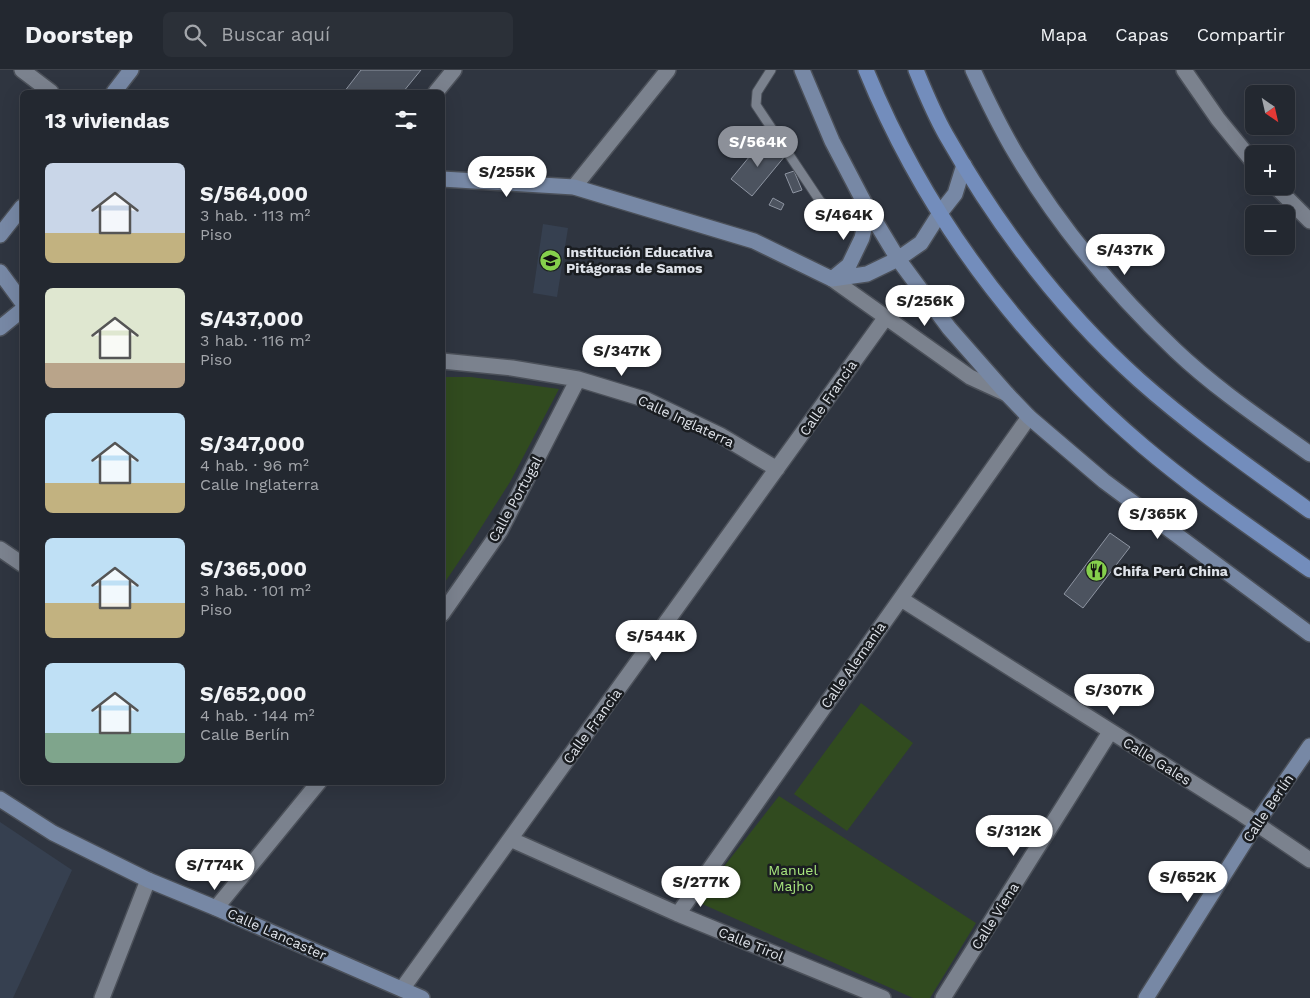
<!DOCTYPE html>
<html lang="es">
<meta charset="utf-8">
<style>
:root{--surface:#232830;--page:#2b3038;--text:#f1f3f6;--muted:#a3a6ab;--line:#40444c;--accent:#8c9099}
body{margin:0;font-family:"Work Sans",sans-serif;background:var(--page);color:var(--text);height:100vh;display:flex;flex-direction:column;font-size:19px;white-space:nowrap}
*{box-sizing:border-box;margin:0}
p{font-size:16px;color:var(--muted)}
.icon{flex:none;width:28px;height:28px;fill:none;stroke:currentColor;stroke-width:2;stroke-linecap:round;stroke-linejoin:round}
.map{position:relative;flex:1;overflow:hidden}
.side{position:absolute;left:20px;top:20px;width:425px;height:695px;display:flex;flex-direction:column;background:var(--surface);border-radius:8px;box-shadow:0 5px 20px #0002,0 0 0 1px var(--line)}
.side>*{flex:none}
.needle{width:32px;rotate:146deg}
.buttons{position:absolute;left:1245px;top:15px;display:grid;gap:10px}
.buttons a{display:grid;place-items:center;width:50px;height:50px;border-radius:8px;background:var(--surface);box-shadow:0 5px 20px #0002,0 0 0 1px var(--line);font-size:25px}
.price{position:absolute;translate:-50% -42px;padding:0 11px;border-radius:18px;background:#fff;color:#222;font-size:16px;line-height:32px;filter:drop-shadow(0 1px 2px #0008)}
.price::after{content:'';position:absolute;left:50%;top:30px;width:15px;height:11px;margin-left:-8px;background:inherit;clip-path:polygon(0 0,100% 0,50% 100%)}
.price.current{background:var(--accent);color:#fff}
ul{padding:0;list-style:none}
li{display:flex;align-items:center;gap:15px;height:125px;padding:0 25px}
li span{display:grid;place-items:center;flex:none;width:140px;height:100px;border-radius:8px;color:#555}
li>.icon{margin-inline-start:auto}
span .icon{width:60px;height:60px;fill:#fffc;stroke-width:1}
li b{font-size:21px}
h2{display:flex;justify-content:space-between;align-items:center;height:60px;padding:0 25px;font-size:21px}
header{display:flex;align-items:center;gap:30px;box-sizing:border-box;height:70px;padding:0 25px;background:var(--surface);border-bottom:1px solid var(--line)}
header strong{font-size:24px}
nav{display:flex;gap:28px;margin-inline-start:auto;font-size:18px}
.search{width:350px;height:45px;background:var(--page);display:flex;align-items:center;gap:12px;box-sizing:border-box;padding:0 18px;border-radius:8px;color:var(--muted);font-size:19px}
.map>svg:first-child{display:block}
.built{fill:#364050}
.green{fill:#314b1f}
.building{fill:#4c535f;stroke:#8e95a2}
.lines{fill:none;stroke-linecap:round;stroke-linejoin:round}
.lane-casing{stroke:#4b5059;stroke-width:11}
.street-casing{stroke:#4b5059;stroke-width:18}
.secondary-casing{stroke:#4b5059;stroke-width:18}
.primary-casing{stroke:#4b5059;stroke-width:18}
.lane{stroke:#7b828e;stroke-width:9}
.street{stroke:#7b828e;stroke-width:15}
.secondary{stroke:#7788a5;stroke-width:15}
.primary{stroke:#738dbc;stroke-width:15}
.labels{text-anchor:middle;stroke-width:5;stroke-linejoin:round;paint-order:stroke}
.poi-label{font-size:14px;font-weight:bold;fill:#dfe3ea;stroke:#1a1d21;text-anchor:start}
.street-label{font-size:14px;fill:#dfe3ea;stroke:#1a1d21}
.park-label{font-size:14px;fill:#a8e57e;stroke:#1a1d21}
</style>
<header>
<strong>Doorstep</strong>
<div class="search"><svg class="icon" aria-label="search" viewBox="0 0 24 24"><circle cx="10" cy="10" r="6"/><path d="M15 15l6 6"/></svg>Buscar aquí</div>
<nav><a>Mapa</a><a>Capas</a><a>Compartir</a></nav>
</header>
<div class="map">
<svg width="1310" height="928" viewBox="0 0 1310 928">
<rect width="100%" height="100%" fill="#2f3540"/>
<path class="built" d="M543 154 568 158 557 227 533 223Z
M0 752 72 800 13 928H0Z"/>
<path class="green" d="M443 307H471L559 319 510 412 470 475 443 515Z
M861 633 913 673 847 761 794 724Z
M779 726 976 853 930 928H913L700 833 701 826Z"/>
<path class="building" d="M361 0H421L403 22H344Z
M764 69 785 86 752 126 731 109Z
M794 101 802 120 793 123 785 104Z
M773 128 784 134 781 140 769 135Z
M1110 463 1130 477 1083 538 1064 524Z"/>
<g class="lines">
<defs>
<path id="lane" d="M771 0 757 22 756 35 820 131 825 135 866 136"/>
<path id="street" d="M22 0 51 22
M1184 0 1218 49 1254 93
M436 22 454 0
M1275 116 1310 151
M574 117 668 0
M832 209 970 307 1007 324
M442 291 512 298 578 309 647 330 720 365 777 399
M0 479 22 494
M901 529 1242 744 1310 790
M442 544 500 461 578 309
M510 769 678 844 883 928
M216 838 319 712
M678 844 1029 347
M402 919 886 247
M102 928 148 810
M943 928 1110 662"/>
<path id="secondary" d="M802 0 832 71 866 136 898 189 949 258 1007 324 1029 347 1104 411 1310 564
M973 0C986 28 1000 57 1016 84 1059 156 1114 222 1175 280 1216 319 1264 351 1310 384
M114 22 131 0
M442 109 574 117 754 171 832 209 867 204 898 189 921 173 940 143 955 124 964 95
M0 165 22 137
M0 202 22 232
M832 209 849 195 862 168 868 140
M0 258 22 240
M0 729 53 763 148 810 216 838 422 928
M1146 928 1256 754 1310 676"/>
<path id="primary" d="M866 0C926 147 1023 273 1143 376 1196 421 1254 460 1310 500
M916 0C925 22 934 44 946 65 997 155 1062 241 1139 310 1193 358 1252 399 1310 441"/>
</defs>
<use href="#lane" class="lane-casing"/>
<use href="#street" class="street-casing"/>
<use href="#secondary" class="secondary-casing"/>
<use href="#primary" class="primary-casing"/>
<use href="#lane" class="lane"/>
<use href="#street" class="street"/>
<use href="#secondary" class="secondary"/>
<use href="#primary" class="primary"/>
</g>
<defs>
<symbol id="school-disc" viewBox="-11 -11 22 22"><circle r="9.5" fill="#85cf4c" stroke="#1a1d21"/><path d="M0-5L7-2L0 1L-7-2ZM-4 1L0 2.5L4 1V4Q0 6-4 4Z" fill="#111"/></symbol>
<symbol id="restaurant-disc" viewBox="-11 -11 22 22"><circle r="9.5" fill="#85cf4c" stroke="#1a1d21"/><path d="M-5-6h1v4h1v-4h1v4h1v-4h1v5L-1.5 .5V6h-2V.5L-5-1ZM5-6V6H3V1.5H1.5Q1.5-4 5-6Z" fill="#111"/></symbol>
</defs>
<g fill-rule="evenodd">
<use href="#school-disc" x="538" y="178" width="25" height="25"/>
<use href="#restaurant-disc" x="1084" y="488" width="25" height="25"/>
</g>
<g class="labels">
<g class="poi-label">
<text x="566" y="187">Institución Educativa<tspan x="566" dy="16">Pitágoras de Samos</tspan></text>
<text x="1113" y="506">Chifa Perú China</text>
</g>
<g class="street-label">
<text transform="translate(828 328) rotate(-55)" y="5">Calle Francia</text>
<text transform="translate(686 351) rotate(25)" y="5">Calle Inglaterra</text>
<text transform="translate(515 429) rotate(-61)" y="5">Calle Portugal</text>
<text transform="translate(853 595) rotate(-55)" y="5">Calle Alemania</text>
<text transform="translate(592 656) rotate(-54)" y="5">Calle Francia</text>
<text transform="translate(1157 691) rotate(32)" y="5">Calle Gales</text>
<text transform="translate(1268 738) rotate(-56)" y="5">Calle Berlín</text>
<text transform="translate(995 846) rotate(-58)" y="5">Calle Viena</text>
<text transform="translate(277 864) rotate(24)" y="5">Calle Lancaster</text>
<text transform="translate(751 874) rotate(22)" y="5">Calle Tirol</text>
</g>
<g class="park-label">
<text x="793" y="805">Manuel<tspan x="793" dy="16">Majho</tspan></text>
</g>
</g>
</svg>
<div class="buttons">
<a><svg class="needle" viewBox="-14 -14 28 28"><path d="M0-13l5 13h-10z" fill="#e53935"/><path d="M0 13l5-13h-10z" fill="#a3a6ab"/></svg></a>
<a>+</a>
<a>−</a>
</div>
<b class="price current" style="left:758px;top:98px">S/564K</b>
<b class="price" style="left:507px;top:128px">S/255K</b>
<b class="price" style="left:844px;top:171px">S/464K</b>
<b class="price" style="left:1125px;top:206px">S/437K</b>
<b class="price" style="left:925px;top:257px">S/256K</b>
<b class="price" style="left:622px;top:307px">S/347K</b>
<b class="price" style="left:1158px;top:470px">S/365K</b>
<b class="price" style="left:656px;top:592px">S/544K</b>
<b class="price" style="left:1114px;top:646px">S/307K</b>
<b class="price" style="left:1014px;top:787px">S/312K</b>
<b class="price" style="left:215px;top:821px">S/774K</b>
<b class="price" style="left:1188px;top:833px">S/652K</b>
<b class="price" style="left:701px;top:838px">S/277K</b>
<section class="side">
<h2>13 viviendas<svg class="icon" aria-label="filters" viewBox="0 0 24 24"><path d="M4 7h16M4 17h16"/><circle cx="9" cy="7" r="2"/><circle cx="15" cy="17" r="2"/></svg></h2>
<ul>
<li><span style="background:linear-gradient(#c9d6e8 70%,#c2b280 0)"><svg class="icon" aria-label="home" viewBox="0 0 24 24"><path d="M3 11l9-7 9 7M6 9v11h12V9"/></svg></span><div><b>S/564,000</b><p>3 hab. · 113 m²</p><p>Piso</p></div></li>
<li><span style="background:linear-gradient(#dfe7d0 75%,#b9a48a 0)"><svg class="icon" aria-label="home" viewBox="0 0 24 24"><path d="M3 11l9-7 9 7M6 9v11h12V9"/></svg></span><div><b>S/437,000</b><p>3 hab. · 116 m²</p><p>Piso</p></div></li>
<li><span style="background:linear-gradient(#bfe0f5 70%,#c2b280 0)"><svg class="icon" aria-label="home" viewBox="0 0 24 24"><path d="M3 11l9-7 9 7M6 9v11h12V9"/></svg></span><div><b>S/347,000</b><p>4 hab. · 96 m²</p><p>Calle Inglaterra</p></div></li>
<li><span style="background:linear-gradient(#bfe0f5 65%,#c2b280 0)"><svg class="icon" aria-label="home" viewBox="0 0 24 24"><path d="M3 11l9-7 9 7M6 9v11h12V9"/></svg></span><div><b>S/365,000</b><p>3 hab. · 101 m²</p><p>Piso</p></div></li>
<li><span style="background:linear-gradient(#bfe0f5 70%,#7fa58c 0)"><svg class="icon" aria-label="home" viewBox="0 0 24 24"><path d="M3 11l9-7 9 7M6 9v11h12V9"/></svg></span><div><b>S/652,000</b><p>4 hab. · 144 m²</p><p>Calle Berlín</p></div></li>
</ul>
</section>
</div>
